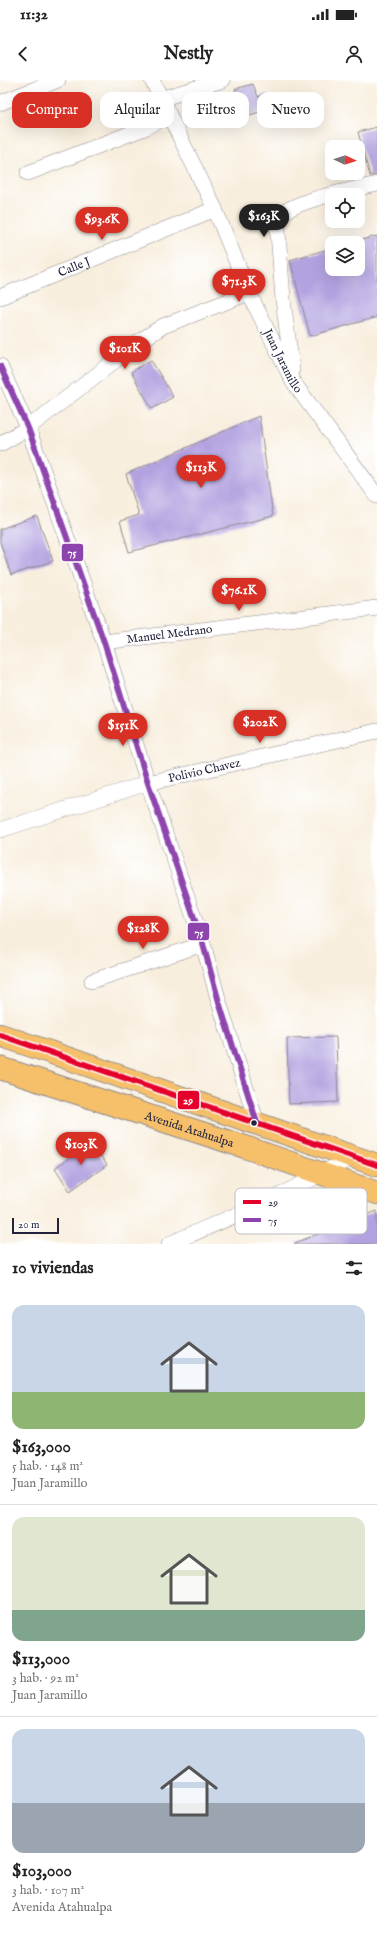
<!DOCTYPE html>
<html lang="es">
<meta charset="utf-8">
<style>
:root{--surface:#fff;--page:#f6f6f6;--text:#222;--muted:#767676;--line:#e0e0e0;--accent:#d93025}
body{margin:0;font-family:"IM FELL English",serif;background:var(--page);color:var(--text);height:100vh;display:flex;flex-direction:column;font-size:15px;white-space:nowrap}
*{box-sizing:border-box;margin:0}
p{font-size:13px;color:var(--muted)}
.icon{flex:none;width:22px;height:22px;fill:none;stroke:currentColor;stroke-width:2;stroke-linecap:round;stroke-linejoin:round}
.map{position:relative;height:1164px;overflow:hidden}
.side{display:flex;flex-direction:column;background:var(--surface);flex:1}
.side>*{flex:none}
.hud{position:absolute;left:12px;top:12px;width:353px;height:36px;display:flex;gap:8px}
.needle{width:26px;rotate:94deg}
.controls{position:absolute;left:325px;top:60px;display:grid;gap:8px}
.controls a{display:grid;place-items:center;width:40px;height:40px;border-radius:8px;background:var(--surface);box-shadow:0 4px 16px #0002;font-size:20px}
.scale{position:absolute;left:12px;bottom:10px;width:47px;box-sizing:border-box;padding-left:4px;border:2px solid #22223b;border-top:0;font-size:11px;line-height:14px;white-space:nowrap;color:#22223b;-webkit-text-stroke:3px #fff;paint-order:stroke}
.price{position:absolute;translate:-50% -34px;padding:0 9px;border-radius:14px;background:var(--accent);color:#fff;font-size:13px;line-height:26px;filter:drop-shadow(0 1px 2px #0008)}
.price::after{content:'';position:absolute;left:50%;top:24px;width:12px;height:9px;margin-left:-6px;background:inherit;clip-path:polygon(0 0,100% 0,50% 100%)}
.price.on{background:#222;color:#fff}
ul{padding:0;list-style:none}
li{display:grid;align-content:center;gap:8px;height:212px;padding:0 12px}
li+li{border-top:1px solid var(--line)}
li span{display:grid;place-items:center;height:124px;border-radius:12px;color:#555}
li>.icon{margin-inline-start:auto}
span .icon{width:72px;height:72px;fill:#fffc;stroke-width:1}
li b{font-size:17px}
h2{display:flex;justify-content:space-between;align-items:center;height:48px;padding:0 12px;font-size:17px}
.chip{padding:0 14px;border-radius:12px;background:var(--surface);box-shadow:0 4px 16px #0002;font-size:14px;line-height:36px}
.chip.on{background:var(--accent);color:#fff}
.status{display:flex;justify-content:space-between;align-items:center;height:28px;padding:0 20px;background:var(--surface);direction:ltr}
.status svg{height:11px;fill:currentColor}
header{display:flex;justify-content:space-between;align-items:center;height:52px;padding:0 12px;background:var(--surface);font-size:18px;font-weight:800}
.map>svg:first-child{display:block}
.building{fill:#b2a2e0}
.lines{fill:none;stroke-linecap:round;stroke-linejoin:round}
.minor-casing{stroke:#8d888c;stroke-width:16}
.trunk-casing{stroke:#8d888c;stroke-width:24}
.minor{stroke:#fff;stroke-width:15}
.trunk{stroke:#f6c06b;stroke-width:22}
.bus-1-casing{stroke:#fff;stroke-width:9}
.bus-2-casing{stroke:#fff;stroke-width:9}
.bus-1{stroke:#e4002b;stroke-width:6}
.bus-2{stroke:#8e44ad;stroke-width:6}
.bus-dot{fill:#22223b;stroke:#fff;stroke-width:1.5}
.labels{text-anchor:middle;stroke-width:3;stroke-linejoin:round;paint-order:stroke}
.street-label{font-size:12px;fill:#22223b;stroke:#fff}
.key{fill:#fff;stroke:#bdbdc4;stroke-width:1}
.key-label{font-size:11px;fill:#22223b}
.line-badge{stroke:#fff;stroke-width:1.5}
.badge-label{font-size:11px;text-anchor:middle;font-weight:bold;fill:#fff}
</style>
<div class="status"><b>11:32</b><svg viewBox="0 0 49 12"><path d="M0 12V9h3v3zM5 12V6h3v6zM10 12V3h3v9zM15 12V0h3v12zM26 1h20v11H26zM47 4h2v5h-2z"/></svg></div>
<header><svg class="icon" aria-label="back" viewBox="0 0 24 24"><path d="M15 5l-7 7 7 7"/></svg>Nestly<svg class="icon" aria-label="person" viewBox="0 0 24 24"><circle cx="12" cy="8" r="4"/><path d="M4 21q1-7 8-7t8 7"/></svg></header>
<div class="map">
<svg width="377" height="1164" viewBox="0 0 377 1164">
<rect width="100%" height="100%" fill="#fff"/>
<filter id="ink" filterUnits="userSpaceOnUse"><feTurbulence type="fractalNoise" baseFrequency=".025" numOctaves="2"/><feDisplacementMap in="SourceGraphic" scale="8" xChannelSelector="R" yChannelSelector="G"/><feConvolveMatrix kernelMatrix="1 2 1 2 8 2 1 2 1" color-interpolation-filters="sRGB"/></filter>
<filter id="wash" filterUnits="userSpaceOnUse"><feTurbulence type="fractalNoise" baseFrequency=".012" numOctaves="4" result="noise"/><feDisplacementMap in="SourceGraphic" scale="16" xChannelSelector="R" yChannelSelector="G"/><feGaussianBlur stdDeviation="0.9" result="paint"/><feColorMatrix in="noise" values="0 0 0 0 0 0 0 0 0 0 0 0 0 0 0 0 0 1.4 0 .05"/><feComposite in="paint" operator="in"/></filter>
<g filter="url(#wash)">
<rect width="100%" height="100%" fill="#f8eedd"/>
<g id="blocks">
<path class="building" d="M253 4 258 17 266 14 271 28 244 37 235 9Z
M377 47V95L370 96 358 52Z
M377 156V237L310 256 290 180 332 168V189H358V161Z
M151 280 173 317 152 329 131 292Z
M259 336 273 436 129 472 120 441 139 435 126 394Z
M37 436 53 481 11 495 0 462V449Z
M336 957 338 1022 289 1024 287 958Z
M91 1062 107 1085 70 1111 55 1088Z
M377 1131V1164H295V1163Z"/>
</g>
</g>
<g filter="url(#ink)">
<use href="#blocks" fill-opacity="0" stroke="#8d888c" stroke-width="1"/>
<g class="lines">
<defs>
<g id="minor">
<path id="s1" d="M152 0 215 129 249 213 293 302 377 416"/>
<path d="M160 19 223 0"/>
<path d="M0 23 58 0"/>
<path d="M28 93 147 47 168 36"/>
<path id="s2" d="M0 217 215 129"/>
<path d="M0 286 28 348 104 562 148 703 203 864 219 922 257 1043"/>
<path d="M292 289 283 219 277 139C290 120 353 110 377 104"/>
<path d="M0 364 28 348 143 259 163 246 249 213"/>
<path id="s3" d="M104 562 377 528"/>
<path id="s4" d="M0 750 148 703 377 651"/>
<path d="M92 901 203 864"/>
<path d="M169 1164 273 1119 353 1077"/>
</g>
<g id="trunk">
<path d="M0 955 377 1085"/>
<path id="s5" d="M0 988 245 1067 377 1113"/>
</g>
</defs>
<use href="#minor" class="minor-casing"/>
<use href="#trunk" class="trunk-casing"/>
<use href="#minor" class="minor"/>
<use href="#trunk" class="trunk"/>
<defs>
<path id="bus-1" d="M0 955 377 1085"/>
<path id="bus-2" d="M0 286 28 348 104 562 148 703 203 864 219 922 257 1043"/>
</defs>
<use href="#bus-1" class="bus-1-casing"/>
<use href="#bus-2" class="bus-2-casing"/>
<use href="#bus-1" class="bus-1"/>
<use href="#bus-2" class="bus-2"/>
</g>
</g>
<circle class="bus-dot" cx="254" cy="1043" r="3.5"/>
<g class="labels">
<g class="street-label">
<text dy="4" stroke="none"><textPath href="#s2" startOffset="80">Calle J</textPath></text>
<text dy="4" stroke="none"><textPath href="#s1" startOffset="310">Juan Jaramillo</textPath></text>
<text dy="4" stroke="none"><textPath href="#s3" startOffset="66">Manuel Medrano</textPath></text>
<text dy="4" stroke="none"><textPath href="#s4" startOffset="213">Polivio Chavez</textPath></text>
<text dy="4" stroke="none"><textPath href="#s5" startOffset="199">Avenida Atahualpa</textPath></text>
</g>
</g>
<rect x="235" y="1108" width="132" height="46" rx="6" class="key"/>
<rect x="243" y="1120" width="18" height="4" fill="#e4002b"/>
<rect x="243" y="1138" width="18" height="4" fill="#8e44ad"/>
<g class="key-label">
<text x="268" y="1126">29</text>
<text x="268" y="1144">75</text>
</g>
<g class="line-badge">
<rect x="61" y="463" width="23" height="19" rx="4" fill="#8e44ad"/>
<rect x="187" y="842" width="23" height="19" rx="4" fill="#8e44ad"/>
<rect x="177" y="1010" width="23" height="20" rx="4" fill="#e4002b"/>
</g>
<g class="badge-label">
<text x="72" y="476">75</text>
<text x="199" y="856">75</text>
<text x="188" y="1024">29</text>
</g>
</svg>
<div class="controls">
<a><svg class="needle" viewBox="-14 -14 28 28"><path d="M0-13l5 13h-10z" fill="#e53935"/><path d="M0 13l5-13h-10z" fill="#767676"/></svg></a>
<a><svg class="icon" aria-label="locate" viewBox="0 0 24 24"><circle cx="12" cy="12" r="6"/><path d="M12 2v4M12 18v4M2 12h4M18 12h4"/></svg></a>
<a><svg class="icon" aria-label="layers" viewBox="0 0 24 24"><path d="M12 4l9 5-9 5-9-5zM3 14l9 5 9-5"/></svg></a>
</div>
<div class="scale">20 m</div>
<b class="price on" style="left:264px;top:158px">$163K</b>
<b class="price" style="left:102px;top:161px">$93.6K</b>
<b class="price" style="left:239px;top:223px">$71.3K</b>
<b class="price" style="left:125px;top:290px">$101K</b>
<b class="price" style="left:201px;top:409px">$113K</b>
<b class="price" style="left:239px;top:532px">$76.1K</b>
<b class="price" style="left:260px;top:664px">$202K</b>
<b class="price" style="left:123px;top:667px">$151K</b>
<b class="price" style="left:143px;top:870px">$128K</b>
<b class="price" style="left:81px;top:1086px">$103K</b>
<div class="hud">
<a class="chip on">Comprar</a>
<a class="chip">Alquilar</a>
<a class="chip">Filtros</a>
<a class="chip">Nuevo</a>
</div>
</div>
<section class="side">
<h2>10 viviendas<svg class="icon" aria-label="filters" viewBox="0 0 24 24"><path d="M4 7h16M4 17h16"/><circle cx="9" cy="7" r="2"/><circle cx="15" cy="17" r="2"/></svg></h2>
<ul>
<li><span style="background:linear-gradient(#c9d6e8 70%,#8fb573 0)"><svg class="icon" aria-label="home" viewBox="0 0 24 24"><path d="M3 11l9-7 9 7M6 9v11h12V9"/></svg></span><div><b>$163,000</b><p>5 hab. · 148 m²</p><p>Juan Jaramillo</p></div></li>
<li><span style="background:linear-gradient(#dfe7d0 75%,#7fa58c 0)"><svg class="icon" aria-label="home" viewBox="0 0 24 24"><path d="M3 11l9-7 9 7M6 9v11h12V9"/></svg></span><div><b>$113,000</b><p>3 hab. · 92 m²</p><p>Juan Jaramillo</p></div></li>
<li><span style="background:linear-gradient(#c9d6e8 60%,#9aa5b1 0)"><svg class="icon" aria-label="home" viewBox="0 0 24 24"><path d="M3 11l9-7 9 7M6 9v11h12V9"/></svg></span><div><b>$103,000</b><p>3 hab. · 107 m²</p><p>Avenida Atahualpa</p></div></li>
</ul>
</section>
